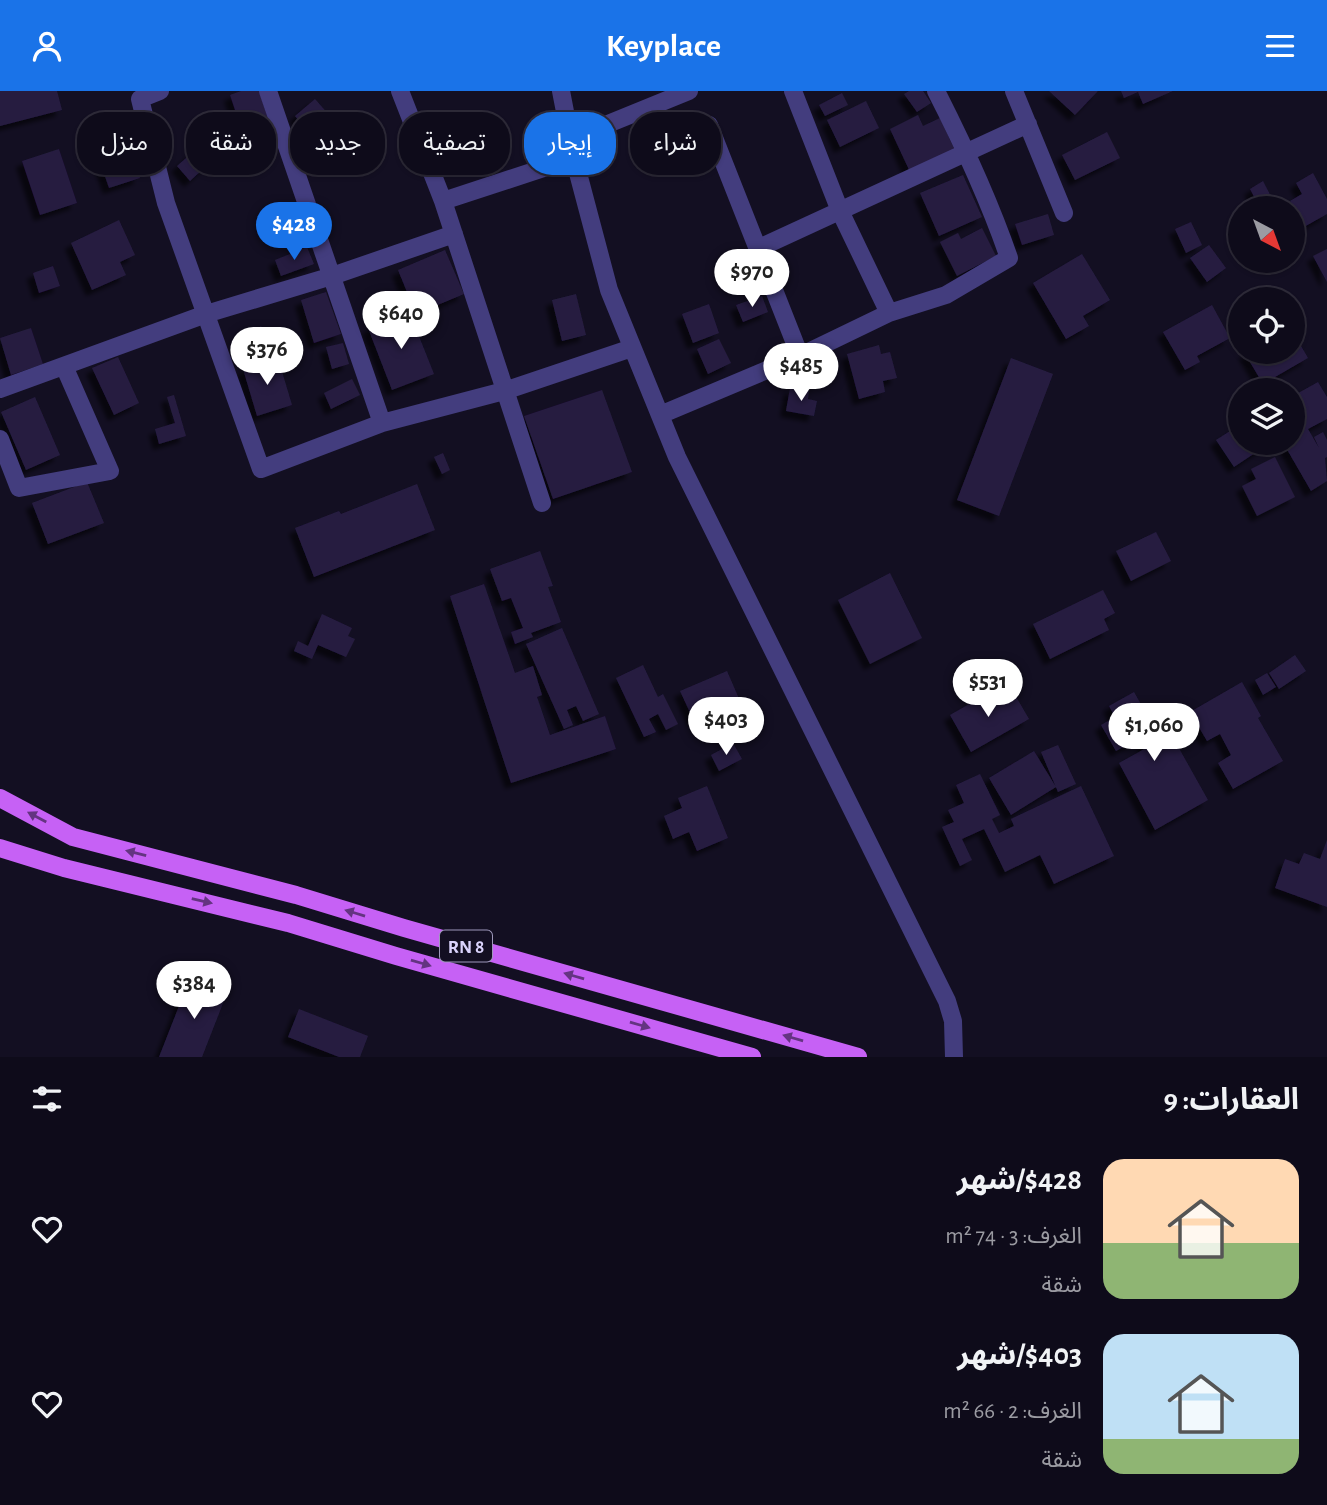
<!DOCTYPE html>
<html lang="ar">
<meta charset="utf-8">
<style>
:root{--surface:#0e0b1a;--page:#1c1927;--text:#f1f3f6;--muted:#9b9ba2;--line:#2e2b39;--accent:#1a73e8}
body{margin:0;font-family:"Alegreya Sans","Noto Sans Arabic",sans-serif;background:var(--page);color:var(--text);direction:rtl;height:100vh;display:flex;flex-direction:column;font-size:26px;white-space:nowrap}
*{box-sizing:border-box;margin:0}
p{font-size:23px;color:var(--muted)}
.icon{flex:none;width:38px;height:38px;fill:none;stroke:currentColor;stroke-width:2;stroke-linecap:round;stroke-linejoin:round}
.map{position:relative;height:966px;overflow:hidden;direction:ltr}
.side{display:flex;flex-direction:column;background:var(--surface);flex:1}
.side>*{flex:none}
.top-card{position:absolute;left:21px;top:21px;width:700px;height:63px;direction:rtl;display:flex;gap:14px}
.needle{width:46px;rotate:139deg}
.buttons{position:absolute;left:1228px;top:105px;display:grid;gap:14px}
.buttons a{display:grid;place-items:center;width:77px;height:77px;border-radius:50%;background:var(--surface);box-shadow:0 2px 5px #0004,0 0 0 2px var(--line);font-size:35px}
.price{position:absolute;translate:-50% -60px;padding:0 16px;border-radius:24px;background:#fff;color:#222;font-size:23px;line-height:46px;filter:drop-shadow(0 2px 4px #0008)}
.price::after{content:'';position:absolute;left:50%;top:42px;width:21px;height:16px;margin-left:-10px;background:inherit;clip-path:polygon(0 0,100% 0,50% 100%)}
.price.active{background:var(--accent);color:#fff}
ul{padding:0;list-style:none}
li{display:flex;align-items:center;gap:21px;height:175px;padding:0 28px}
li span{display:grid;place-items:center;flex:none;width:196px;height:140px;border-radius:21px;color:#555}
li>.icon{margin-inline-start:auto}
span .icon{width:84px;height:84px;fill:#fffc;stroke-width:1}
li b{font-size:30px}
h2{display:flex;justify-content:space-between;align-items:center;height:84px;padding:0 28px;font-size:30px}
.pill{padding:0 24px;border-radius:28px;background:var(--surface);box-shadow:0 2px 5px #0004,0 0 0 2px var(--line);font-size:24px;line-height:63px}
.pill.active{background:var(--accent);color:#fff}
header{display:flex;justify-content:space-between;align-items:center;height:91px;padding:0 28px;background:var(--accent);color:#fff;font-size:32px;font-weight:700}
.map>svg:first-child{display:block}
.building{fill:#261c41;filter:url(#shadow)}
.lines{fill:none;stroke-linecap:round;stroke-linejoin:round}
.minor{stroke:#433d7e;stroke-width:18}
.major{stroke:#c661f5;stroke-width:18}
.oneway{fill:#643481}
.labels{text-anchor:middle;stroke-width:5;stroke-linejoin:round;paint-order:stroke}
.shield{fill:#130f22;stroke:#9e98bb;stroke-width:2}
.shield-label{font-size:19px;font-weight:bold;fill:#dad3fc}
</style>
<header><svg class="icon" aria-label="menu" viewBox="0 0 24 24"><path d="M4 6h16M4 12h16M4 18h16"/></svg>Keyplace<svg class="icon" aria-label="person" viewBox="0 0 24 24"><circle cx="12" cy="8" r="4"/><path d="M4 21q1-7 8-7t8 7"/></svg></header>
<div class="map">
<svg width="1327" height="966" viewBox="0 0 1327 966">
<defs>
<filter id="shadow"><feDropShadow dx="-6" dy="6" stdDeviation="2" flood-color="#0009"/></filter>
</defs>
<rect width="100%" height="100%" fill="#130f22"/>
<path class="building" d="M0 0H57L62 19 0 35Z
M241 0H259L278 57 237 69 222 24 235 19 230 4Z
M909 0H923L931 12 917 21 904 3Z
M1049 0H1098L1075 24Z
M1121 0H1173L1143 13 1138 1 1124 7Z
M842 2 848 14 825 25 819 14Z
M315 8 330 25 309 42 295 25Z
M866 10 879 37 840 56 827 29Z
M918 24 923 35 940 27 956 62 911 83 890 38Z
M125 39 140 87 109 97 93 50Z
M1107 41 1120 67 1075 89 1062 64Z
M202 53 215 67 190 90 177 75Z
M59 58 77 112 40 124 22 70Z
M1313 82 1327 108V123L1304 136 1290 110 1302 103 1296 92Z
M963 84 982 126 939 145 920 102Z
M1263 90 1277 117H1260L1250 98Z
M1048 123 1054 144 1022 154 1015 133Z
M119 129 135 164 120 171 126 184 92 199 71 152Z
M1191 131 1202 154 1186 162 1175 138Z
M982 137 996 165 957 185 940 151 958 142 961 148Z
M1209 154 1226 177 1207 191 1190 167Z
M307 156 314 173 281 185 275 169Z
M1327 158V191L1313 165Z
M445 159 464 203 416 223 398 179Z
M1082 163 1110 209 1083 225 1089 235 1066 248 1033 192Z
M53 175 60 195 39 202 33 182Z
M326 201 341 243 314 252 301 209Z
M576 203 586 244 562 250 552 209Z
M762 205 768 221 743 231 736 214Z
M709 213 719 242 693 252 682 223Z
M1212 214 1230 247 1197 265 1200 271 1185 279 1163 241Z
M409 220 434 283 392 299 368 237Z
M261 235 273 253 261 262 249 244Z
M31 237 43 273 11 284 0 247Z
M1293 241 1308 267 1263 293 1244 261H1293Z
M719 248 731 272 708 283 697 258Z
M343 252 349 273 332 278 326 256Z
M879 254 881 263 890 261 897 287 883 290 885 301 859 308 847 263Z
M118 266 139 312 114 324 92 277Z
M278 267 292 314 257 325 243 278Z
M1011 267 1053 283 999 425 957 409Z
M352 288 360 304 331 318 324 302Z
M1318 291 1327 306V328L1308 338 1319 357 1314 346 1323 341 1327 349V366L1325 367 1327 390 1311 400 1285 355 1287 352H1293V305Z
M790 297 809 300 808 308 817 310 814 325 786 320Z
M602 299 632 381 553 408 524 325Z
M174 304 186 345 159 353 155 338 175 332 167 306Z
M35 306 60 364 26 379 1 321Z
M1241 333V352H1270L1234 376 1216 349Z
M443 362 450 379 442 383 434 366Z
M1275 366 1295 406 1257 425 1242 395 1256 388 1251 378Z
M87 391 104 432 48 453 32 412Z
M417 393 435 439 314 486 295 437 339 420 341 423Z
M1156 441 1171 470 1131 490 1116 460Z
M540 460 553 495 548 496 561 531 531 542 533 546 515 553 511 541 523 537 511 507 502 510 490 478Z
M890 482 922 547 870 573 838 509Z
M484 493 515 582 533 575 542 604 537 606 550 644 605 625 616 658 511 692 450 505Z
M1103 499 1115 522 1104 528 1109 539 1050 568 1033 533Z
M322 523 352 537 348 545 355 548 346 566 318 554 312 568 294 560 298 550 308 555Z
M562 537 599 623 583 630 576 615 567 619 573 634 564 638 526 553Z
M1295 564 1306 580 1279 598 1269 582Z
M643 574 658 606 663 603 678 633 666 639 658 623 649 628 656 641 644 646 616 587Z
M727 580 740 610 694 630 680 600Z
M1267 582 1276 596 1263 604 1255 589Z
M1242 591 1261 625 1258 627 1283 670 1233 698 1218 672 1231 664 1220 643 1207 650 1190 621Z
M994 599 1001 612 1015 604 1029 628 971 661 950 624Z
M1134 601 1147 624 1157 618 1208 709 1155 739 1119 672 1146 657 1140 647 1116 660 1101 634 1115 626 1109 615Z
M733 652 742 668 719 680 711 664Z
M1058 654 1076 693 1058 701 1041 661Z
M1034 660 1056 696 1011 724 989 687Z
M980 683 1000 724 992 728 999 742 1014 735 1011 728 1081 695 1114 765 1054 793 1040 764 1005 781 984 738 962 748 972 769 960 775 942 736 954 731 948 719 964 712 956 694Z
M707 695 728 747 697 760 689 741 673 748 664 725 682 717 678 707Z
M1327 749V816L1275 797 1285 768 1299 773 1304 762 1320 768Z
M190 887 227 902 202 966H159Z
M299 918 368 945 360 966H339L288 946Z"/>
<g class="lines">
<path class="minor" d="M160 0 140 8 166 112 261 378 382 332 504 300 632 257
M268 0 382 332
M400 0 443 110 542 412
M561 0 574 67 609 199 677 366 947 910 953 930 954 966
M793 0 840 120 889 222
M1014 0 1064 122
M709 34 800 265
M571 48 689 0
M443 110 574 67
M757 158 1028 33
M0 298 206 223 332 185 454 143
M660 324 800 265 889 222 946 204 1009 167C989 109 964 55 936 0
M0 348 19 397 110 380 64 275"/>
<path class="major" d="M0 707 73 746 296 804 404 837 858 966
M0 757 64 777 288 832 396 865 752 966"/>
</g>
<defs><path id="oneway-solid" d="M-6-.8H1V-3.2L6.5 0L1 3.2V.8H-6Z" transform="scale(1.75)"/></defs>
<g class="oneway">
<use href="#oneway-solid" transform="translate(37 726) rotate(-152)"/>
<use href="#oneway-solid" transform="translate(136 762) rotate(-166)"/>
<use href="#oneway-solid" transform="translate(202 810) rotate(13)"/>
<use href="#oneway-solid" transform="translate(355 822) rotate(-163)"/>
<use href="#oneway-solid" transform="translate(421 872) rotate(16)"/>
<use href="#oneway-solid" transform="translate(574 885) rotate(-164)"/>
<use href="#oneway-solid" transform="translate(640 934) rotate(16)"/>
<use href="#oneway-solid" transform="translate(793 947) rotate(-164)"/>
</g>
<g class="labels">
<rect class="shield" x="440" y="839.5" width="52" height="31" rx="5"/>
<g class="shield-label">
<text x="466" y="862">RN 8</text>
</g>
</g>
</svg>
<div class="buttons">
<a><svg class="needle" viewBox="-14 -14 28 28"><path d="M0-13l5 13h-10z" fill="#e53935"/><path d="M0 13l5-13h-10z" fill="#9b9ba2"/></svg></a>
<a><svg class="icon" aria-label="locate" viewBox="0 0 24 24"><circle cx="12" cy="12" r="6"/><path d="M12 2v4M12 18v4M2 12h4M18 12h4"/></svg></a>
<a><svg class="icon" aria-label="layers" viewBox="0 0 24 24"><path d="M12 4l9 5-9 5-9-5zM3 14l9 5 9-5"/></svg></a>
</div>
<b class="price active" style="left:294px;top:171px">$428</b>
<b class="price" style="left:752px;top:218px">$970</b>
<b class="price" style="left:401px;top:260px">$640</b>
<b class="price" style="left:267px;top:296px">$376</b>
<b class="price" style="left:801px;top:312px">$485</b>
<b class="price" style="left:988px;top:628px">$531</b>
<b class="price" style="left:726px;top:666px">$403</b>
<b class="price" style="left:1154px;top:672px">$1,060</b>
<b class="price" style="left:194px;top:930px">$384</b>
<div class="top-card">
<a class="pill">شراء</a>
<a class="pill active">إيجار</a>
<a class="pill">تصفية</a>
<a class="pill">جديد</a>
<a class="pill">شقة</a>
<a class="pill">منزل</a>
</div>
</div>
<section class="side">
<h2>العقارات: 9<svg class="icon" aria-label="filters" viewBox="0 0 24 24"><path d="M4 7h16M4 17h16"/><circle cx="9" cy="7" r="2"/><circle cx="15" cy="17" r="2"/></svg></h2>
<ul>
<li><span style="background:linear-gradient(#ffd9b3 60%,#8fb573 0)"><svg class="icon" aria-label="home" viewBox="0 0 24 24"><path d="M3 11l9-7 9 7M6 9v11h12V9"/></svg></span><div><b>$428/شهر</b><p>الغرف: 3 · 74 m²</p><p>شقة</p></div><svg class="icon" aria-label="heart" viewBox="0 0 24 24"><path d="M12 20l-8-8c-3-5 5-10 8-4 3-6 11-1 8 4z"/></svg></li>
<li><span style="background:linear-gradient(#bfe0f5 75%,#8fb573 0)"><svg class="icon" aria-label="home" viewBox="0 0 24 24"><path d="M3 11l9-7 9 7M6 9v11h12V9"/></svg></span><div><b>$403/شهر</b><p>الغرف: 2 · 66 m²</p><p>شقة</p></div><svg class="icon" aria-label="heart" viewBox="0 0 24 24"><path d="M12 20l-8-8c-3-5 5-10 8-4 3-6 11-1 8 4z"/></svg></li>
</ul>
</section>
